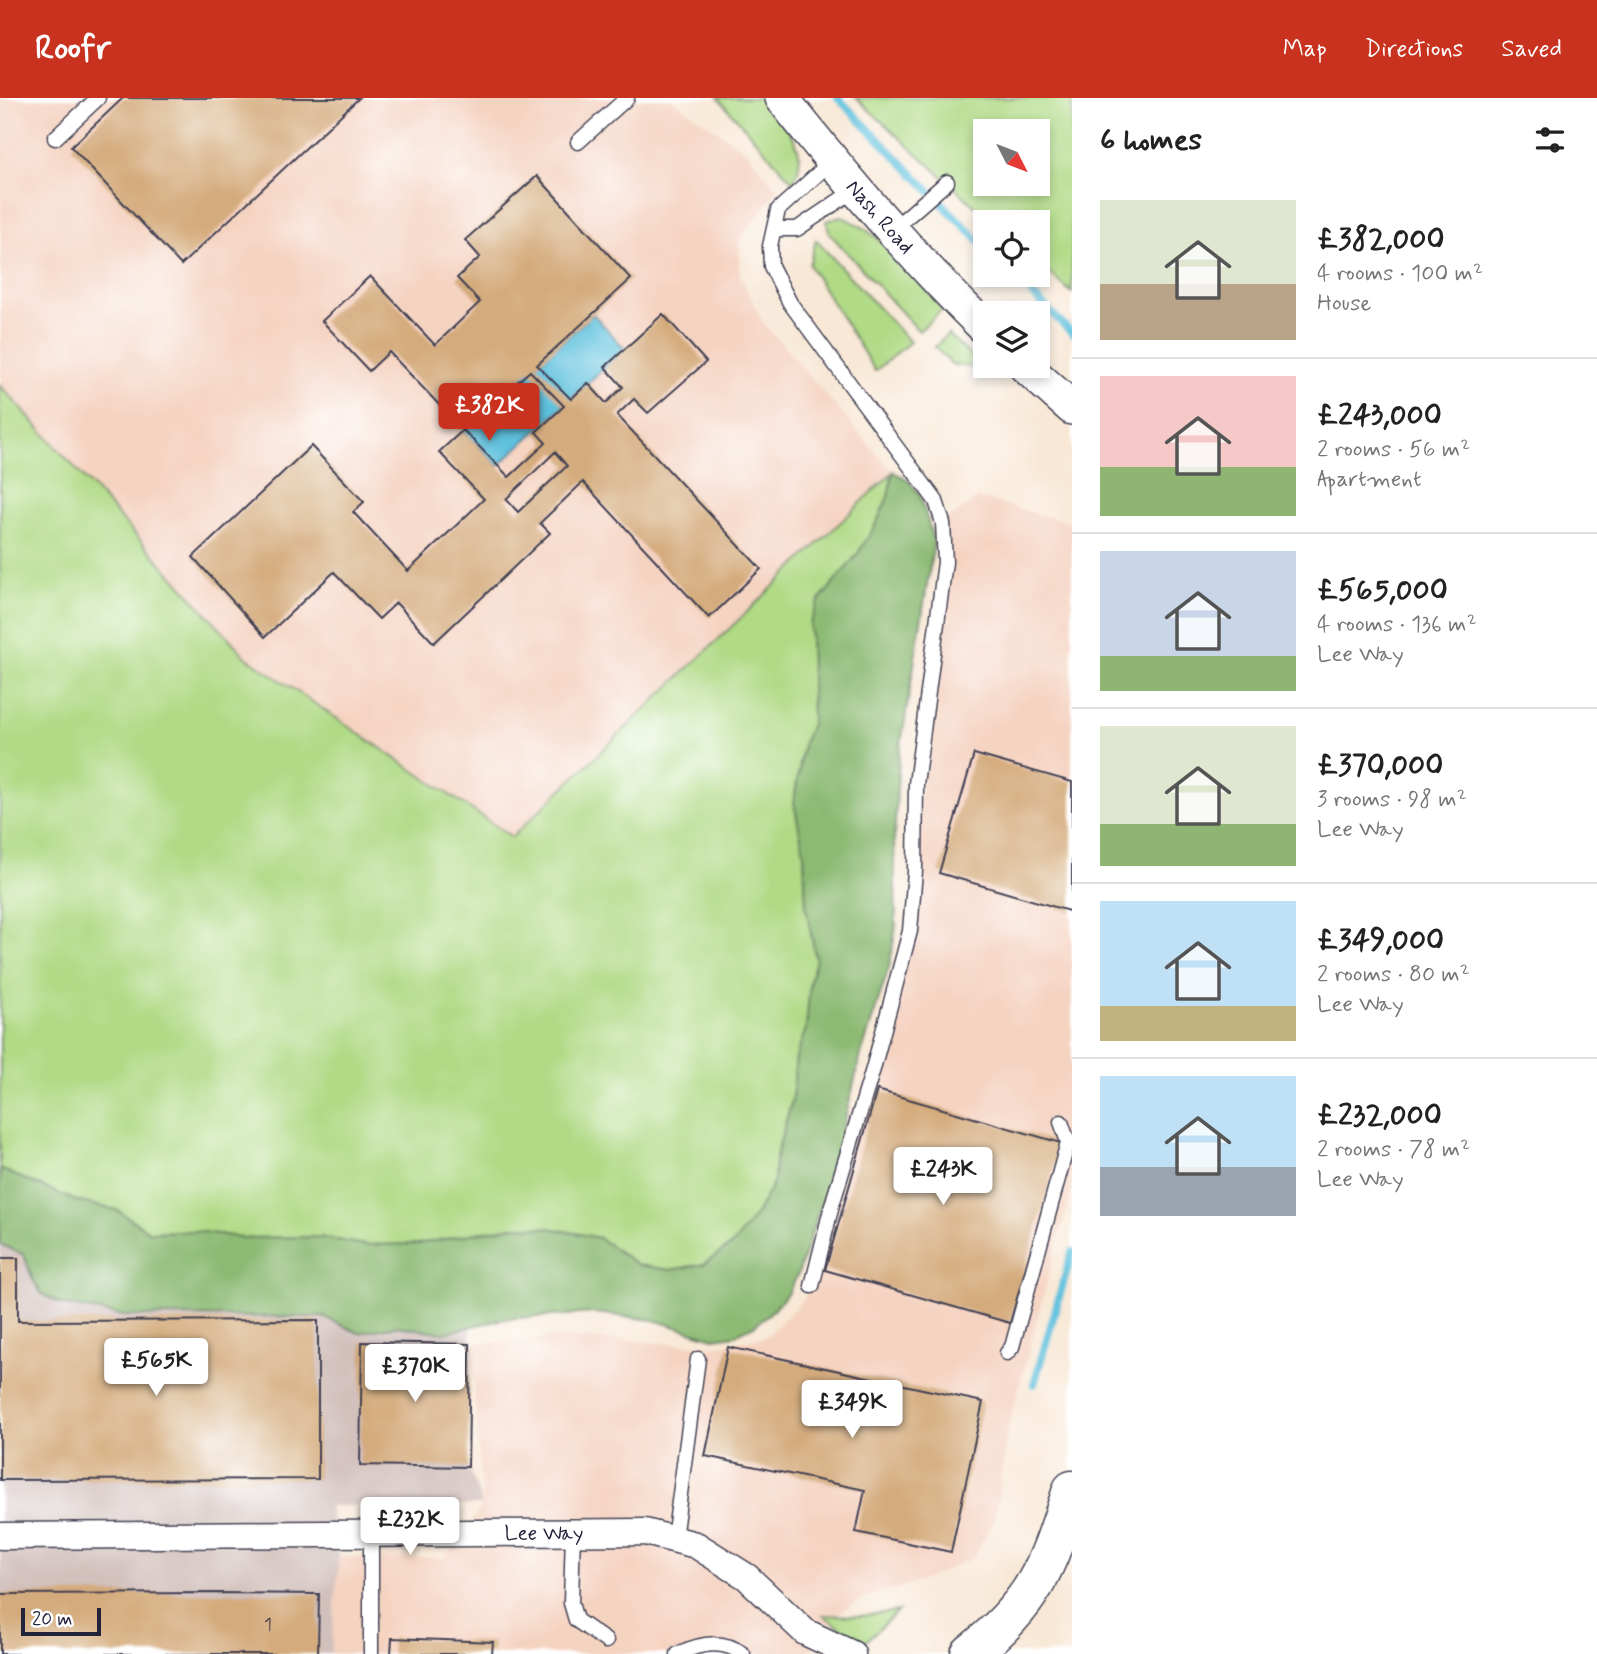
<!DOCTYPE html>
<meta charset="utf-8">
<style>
:root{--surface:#fff;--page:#f2f2f2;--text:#222;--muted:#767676;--line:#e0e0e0;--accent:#c8321e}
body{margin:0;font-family:Mynerve,sans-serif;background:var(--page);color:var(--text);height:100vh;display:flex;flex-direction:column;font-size:26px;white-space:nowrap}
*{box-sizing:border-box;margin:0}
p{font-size:23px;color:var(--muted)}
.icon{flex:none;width:38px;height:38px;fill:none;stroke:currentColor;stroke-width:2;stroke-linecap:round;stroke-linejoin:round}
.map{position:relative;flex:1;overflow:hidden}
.sheet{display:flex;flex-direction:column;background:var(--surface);width:525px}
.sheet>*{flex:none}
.needle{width:46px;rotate:132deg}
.controls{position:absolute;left:973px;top:21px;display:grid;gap:14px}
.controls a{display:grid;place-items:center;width:77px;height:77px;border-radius:0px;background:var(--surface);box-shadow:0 4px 10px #0003;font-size:35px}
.scale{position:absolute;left:21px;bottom:18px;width:80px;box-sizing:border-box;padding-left:7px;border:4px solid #22223b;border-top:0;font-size:19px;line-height:24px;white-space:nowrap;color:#22223b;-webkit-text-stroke:5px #fff;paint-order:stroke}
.price{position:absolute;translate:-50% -60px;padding:0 16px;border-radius:7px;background:#fff;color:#222;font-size:23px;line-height:46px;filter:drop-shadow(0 2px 4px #0008)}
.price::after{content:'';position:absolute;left:50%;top:42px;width:21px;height:16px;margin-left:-10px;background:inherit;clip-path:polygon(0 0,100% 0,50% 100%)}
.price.on{background:var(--accent);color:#fff}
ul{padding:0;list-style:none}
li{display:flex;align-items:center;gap:21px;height:175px;padding:0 28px}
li+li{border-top:2px solid var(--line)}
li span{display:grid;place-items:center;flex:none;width:196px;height:140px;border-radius:0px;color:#555}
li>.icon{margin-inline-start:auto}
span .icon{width:84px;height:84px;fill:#fffc;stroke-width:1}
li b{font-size:30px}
h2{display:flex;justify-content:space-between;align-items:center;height:84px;padding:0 28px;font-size:30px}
header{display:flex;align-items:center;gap:42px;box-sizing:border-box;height:98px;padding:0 35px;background:var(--accent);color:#fff}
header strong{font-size:33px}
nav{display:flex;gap:38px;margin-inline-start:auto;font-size:24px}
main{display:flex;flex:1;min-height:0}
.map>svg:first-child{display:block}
.built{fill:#f5d3c1}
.industrial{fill:#d1c0bc}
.green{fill:#b0da86;stroke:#697e60;stroke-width:2;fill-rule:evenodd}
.forest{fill:#8cba73;stroke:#576e57;stroke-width:2}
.water{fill:#5fc1dd;stroke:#40728c;stroke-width:2}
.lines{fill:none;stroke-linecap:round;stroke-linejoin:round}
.stream{stroke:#5fc1dd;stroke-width:8}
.building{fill:#d4ab7c;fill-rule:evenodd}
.service-casing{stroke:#424052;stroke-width:17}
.minor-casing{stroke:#424052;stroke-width:29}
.tertiary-casing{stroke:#424052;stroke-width:36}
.primary-casing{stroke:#424052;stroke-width:41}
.service{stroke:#fff;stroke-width:14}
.minor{stroke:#fff;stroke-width:26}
.tertiary{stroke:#fff;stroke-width:33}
.primary{stroke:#fff;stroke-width:38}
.labels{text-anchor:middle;stroke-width:5;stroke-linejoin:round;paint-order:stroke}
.number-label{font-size:18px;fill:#4e444b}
.street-label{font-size:21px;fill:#22223b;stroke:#fff}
</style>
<header>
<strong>Roofr</strong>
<nav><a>Map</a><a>Directions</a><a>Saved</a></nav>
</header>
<main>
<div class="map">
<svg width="1072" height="1556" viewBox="0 0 1072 1556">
<rect width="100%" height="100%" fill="#fff"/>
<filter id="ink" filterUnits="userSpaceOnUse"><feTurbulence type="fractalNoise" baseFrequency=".0143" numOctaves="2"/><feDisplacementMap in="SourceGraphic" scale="14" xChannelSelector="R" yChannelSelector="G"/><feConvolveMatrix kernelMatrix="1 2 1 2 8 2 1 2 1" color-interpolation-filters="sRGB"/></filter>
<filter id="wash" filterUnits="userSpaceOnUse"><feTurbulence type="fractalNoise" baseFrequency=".00686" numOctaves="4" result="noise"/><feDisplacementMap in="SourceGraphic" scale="28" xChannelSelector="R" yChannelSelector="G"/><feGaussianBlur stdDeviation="1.57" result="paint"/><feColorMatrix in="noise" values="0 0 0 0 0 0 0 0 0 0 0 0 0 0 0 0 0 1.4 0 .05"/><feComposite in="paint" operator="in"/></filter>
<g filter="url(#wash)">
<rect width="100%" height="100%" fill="#f8e8d5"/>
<path class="built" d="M0 0H670L747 54 778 92 739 143 740 176 762 223 893 374 512 739 246 559 0 287Z
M978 400 1072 425V1089L1007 1335 995 1421 973 1460 927 1481 859 1502 833 1520 808 1556H331L339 1459 444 1460 483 1407 470 1246 559 1239 714 1248 766 1239 805 1200 910 833 943 425Z"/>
<path class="industrial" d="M0 1099 472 1196 468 1369 483 1407 329 1408 339 1459 331 1556H0Z"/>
<path class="green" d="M718 0H762C783 27 813 49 793 84Z
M856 0H1072V195L1038 165V124H992ZM985 33H1038V86H985Z
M841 119C879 130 915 182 943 211L919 233 830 136 826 123Z
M816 142 910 244 875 273 809 167Z
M948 236 983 270 952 267 935 249Z
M0 287 246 559 512 739 893 374 888 399 876 426 857 457 819 503 810 526 812 624 803 647 794 704 804 755 806 809 816 862 810 883 806 931 796 959 792 1002 775 1062 774 1083 757 1115 734 1145 704 1166 670 1172 638 1167 599 1140 549 1130 514 1128 418 1146 366 1147 318 1139 244 1140 197 1133 150 1134 117 1112 76 1103 0 1071Z
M898 1513 863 1546 823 1517 860 1518Z"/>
<path class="forest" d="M893 374 907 381 920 397 934 444 899 658 894 742 896 827 890 866 861 957 830 1080 798 1176 788 1195 772 1213 754 1228 735 1237 714 1240 653 1222 596 1215 503 1221 444 1235 397 1228 359 1235 324 1219 124 1218 61 1206 42 1196 33 1182 24 1157 0 1146V1071L76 1103 117 1112 150 1134 197 1133 244 1140 318 1139 366 1147 418 1146 515 1128 549 1130 599 1140 638 1167 670 1172 704 1166 734 1145 757 1115 774 1083 775 1062 792 1002 796 959 806 931 810 883 816 862 806 809 804 755 794 704 803 647 812 623 810 526 819 503 857 457 876 426 888 399Z"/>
<path class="water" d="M593 216 625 251 498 368 463 332Z"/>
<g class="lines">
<path class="stream" d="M838 0 985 149
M1013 177 1072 235
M1034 1286 1072 1154"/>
</g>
<g id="blocks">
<path class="building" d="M123 0H359L181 167 71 49Z
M537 78 631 181 537 267 571 301 588 285 606 305 623 289 605 269 663 216 706 264 648 315 634 301 617 317 761 471 709 520 583 384 540 425 550 435 434 545 396 505 379 521 334 474 265 539 193 459 311 348 364 404 353 414 408 473 484 401 439 354 463 332 509 379 546 345 536 334 564 308 530 273 463 332 389 254 369 273 322 223 370 178 435 247 480 204 457 180 480 159 465 142ZM555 354 567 368 518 414 506 401Z
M974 656 1072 684V814L939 775Z
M877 992 1061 1045 1010 1225 825 1172Z
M0 1160H18V1223L318 1222V1381L0 1382Z
M362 1244 470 1246 468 1369 360 1367Z
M728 1249 983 1304 951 1454 856 1434 865 1392 705 1358Z
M219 1495 319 1496 318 1556H0V1496Z
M392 1540 493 1544 492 1556H391Z"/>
</g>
</g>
<g filter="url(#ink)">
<use href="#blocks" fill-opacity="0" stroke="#424052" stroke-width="2"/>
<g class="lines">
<defs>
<path id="service" d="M55 40 98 0
M578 44 627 0
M776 131H797L856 91
M892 132 947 84
M812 1188 832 1107 873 971 910 833 915 773 916 686 945 464 943 425 936 403 790 205 771 168 770 148 778 112 832 63
M1007 1255 1012 1249 1068 1044 1061 1024
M573 1433 571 1505 576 1522 606 1543
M674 1441 698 1261
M371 1556V1435
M678 1556C700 1545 723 1541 743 1556"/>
<g id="minor">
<path id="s1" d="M0 1438 645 1434 696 1447 747 1479 805 1534 852 1556"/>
</g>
<g id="tertiary">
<path id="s2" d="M782 0C845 80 912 159 985 230"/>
<path d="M1025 268 1072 310"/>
</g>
<path id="primary" d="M970 1556C1037 1502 1046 1471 1072 1392"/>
</defs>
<use href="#service" class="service-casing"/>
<use href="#minor" class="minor-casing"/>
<use href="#tertiary" class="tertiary-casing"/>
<use href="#primary" class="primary-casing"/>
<use href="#service" class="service"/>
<use href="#minor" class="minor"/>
<use href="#tertiary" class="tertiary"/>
<use href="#primary" class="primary"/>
</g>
</g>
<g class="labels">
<g class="number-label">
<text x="268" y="1532">1</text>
</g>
<g class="street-label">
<text dy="7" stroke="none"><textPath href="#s2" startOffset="154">Nash Road</textPath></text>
<text dy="7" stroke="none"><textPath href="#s1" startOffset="544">Lee Way</textPath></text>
</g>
</g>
</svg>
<div class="controls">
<a><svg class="needle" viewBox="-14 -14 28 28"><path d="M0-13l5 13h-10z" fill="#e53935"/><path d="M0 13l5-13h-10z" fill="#767676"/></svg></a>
<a><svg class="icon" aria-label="locate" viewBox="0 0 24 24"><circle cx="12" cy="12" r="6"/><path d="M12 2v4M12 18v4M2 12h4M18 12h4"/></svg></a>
<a><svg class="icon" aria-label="layers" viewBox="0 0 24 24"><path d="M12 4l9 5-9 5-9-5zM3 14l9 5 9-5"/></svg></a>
</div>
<div class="scale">20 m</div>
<b class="price on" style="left:489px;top:345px">£382K</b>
<b class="price" style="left:943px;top:1109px">£243K</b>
<b class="price" style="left:156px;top:1300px">£565K</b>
<b class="price" style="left:415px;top:1306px">£370K</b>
<b class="price" style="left:852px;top:1342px">£349K</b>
<b class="price" style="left:410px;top:1459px">£232K</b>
</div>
<section class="sheet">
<h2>6 homes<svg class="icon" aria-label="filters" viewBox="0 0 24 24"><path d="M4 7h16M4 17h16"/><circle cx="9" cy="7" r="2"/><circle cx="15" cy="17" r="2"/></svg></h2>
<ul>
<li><span style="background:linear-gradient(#dfe7d0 60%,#b9a48a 0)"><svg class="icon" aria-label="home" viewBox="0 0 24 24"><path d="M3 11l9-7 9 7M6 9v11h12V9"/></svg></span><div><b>£382,000</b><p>4 rooms · 100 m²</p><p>House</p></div></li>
<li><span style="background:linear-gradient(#f6c9c9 65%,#8fb573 0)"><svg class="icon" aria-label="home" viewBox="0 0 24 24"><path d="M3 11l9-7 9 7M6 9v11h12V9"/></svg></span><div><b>£243,000</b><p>2 rooms · 56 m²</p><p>Apartment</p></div></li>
<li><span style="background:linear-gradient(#c9d6e8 75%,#8fb573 0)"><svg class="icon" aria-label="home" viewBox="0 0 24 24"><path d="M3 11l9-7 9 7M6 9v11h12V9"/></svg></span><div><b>£565,000</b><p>4 rooms · 136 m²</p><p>Lee Way</p></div></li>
<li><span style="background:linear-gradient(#dfe7d0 70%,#8fb573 0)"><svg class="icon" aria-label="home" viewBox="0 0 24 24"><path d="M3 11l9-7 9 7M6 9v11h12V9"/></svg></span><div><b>£370,000</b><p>3 rooms · 98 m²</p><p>Lee Way</p></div></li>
<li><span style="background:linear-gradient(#bfe0f5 75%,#c2b280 0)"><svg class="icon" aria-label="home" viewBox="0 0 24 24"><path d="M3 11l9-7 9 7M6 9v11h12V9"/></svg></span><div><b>£349,000</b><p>2 rooms · 80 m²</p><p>Lee Way</p></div></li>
<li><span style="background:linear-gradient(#bfe0f5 65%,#9aa5b1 0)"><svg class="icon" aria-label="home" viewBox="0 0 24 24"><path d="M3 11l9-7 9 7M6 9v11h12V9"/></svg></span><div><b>£232,000</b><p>2 rooms · 78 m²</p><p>Lee Way</p></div></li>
</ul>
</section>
</main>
